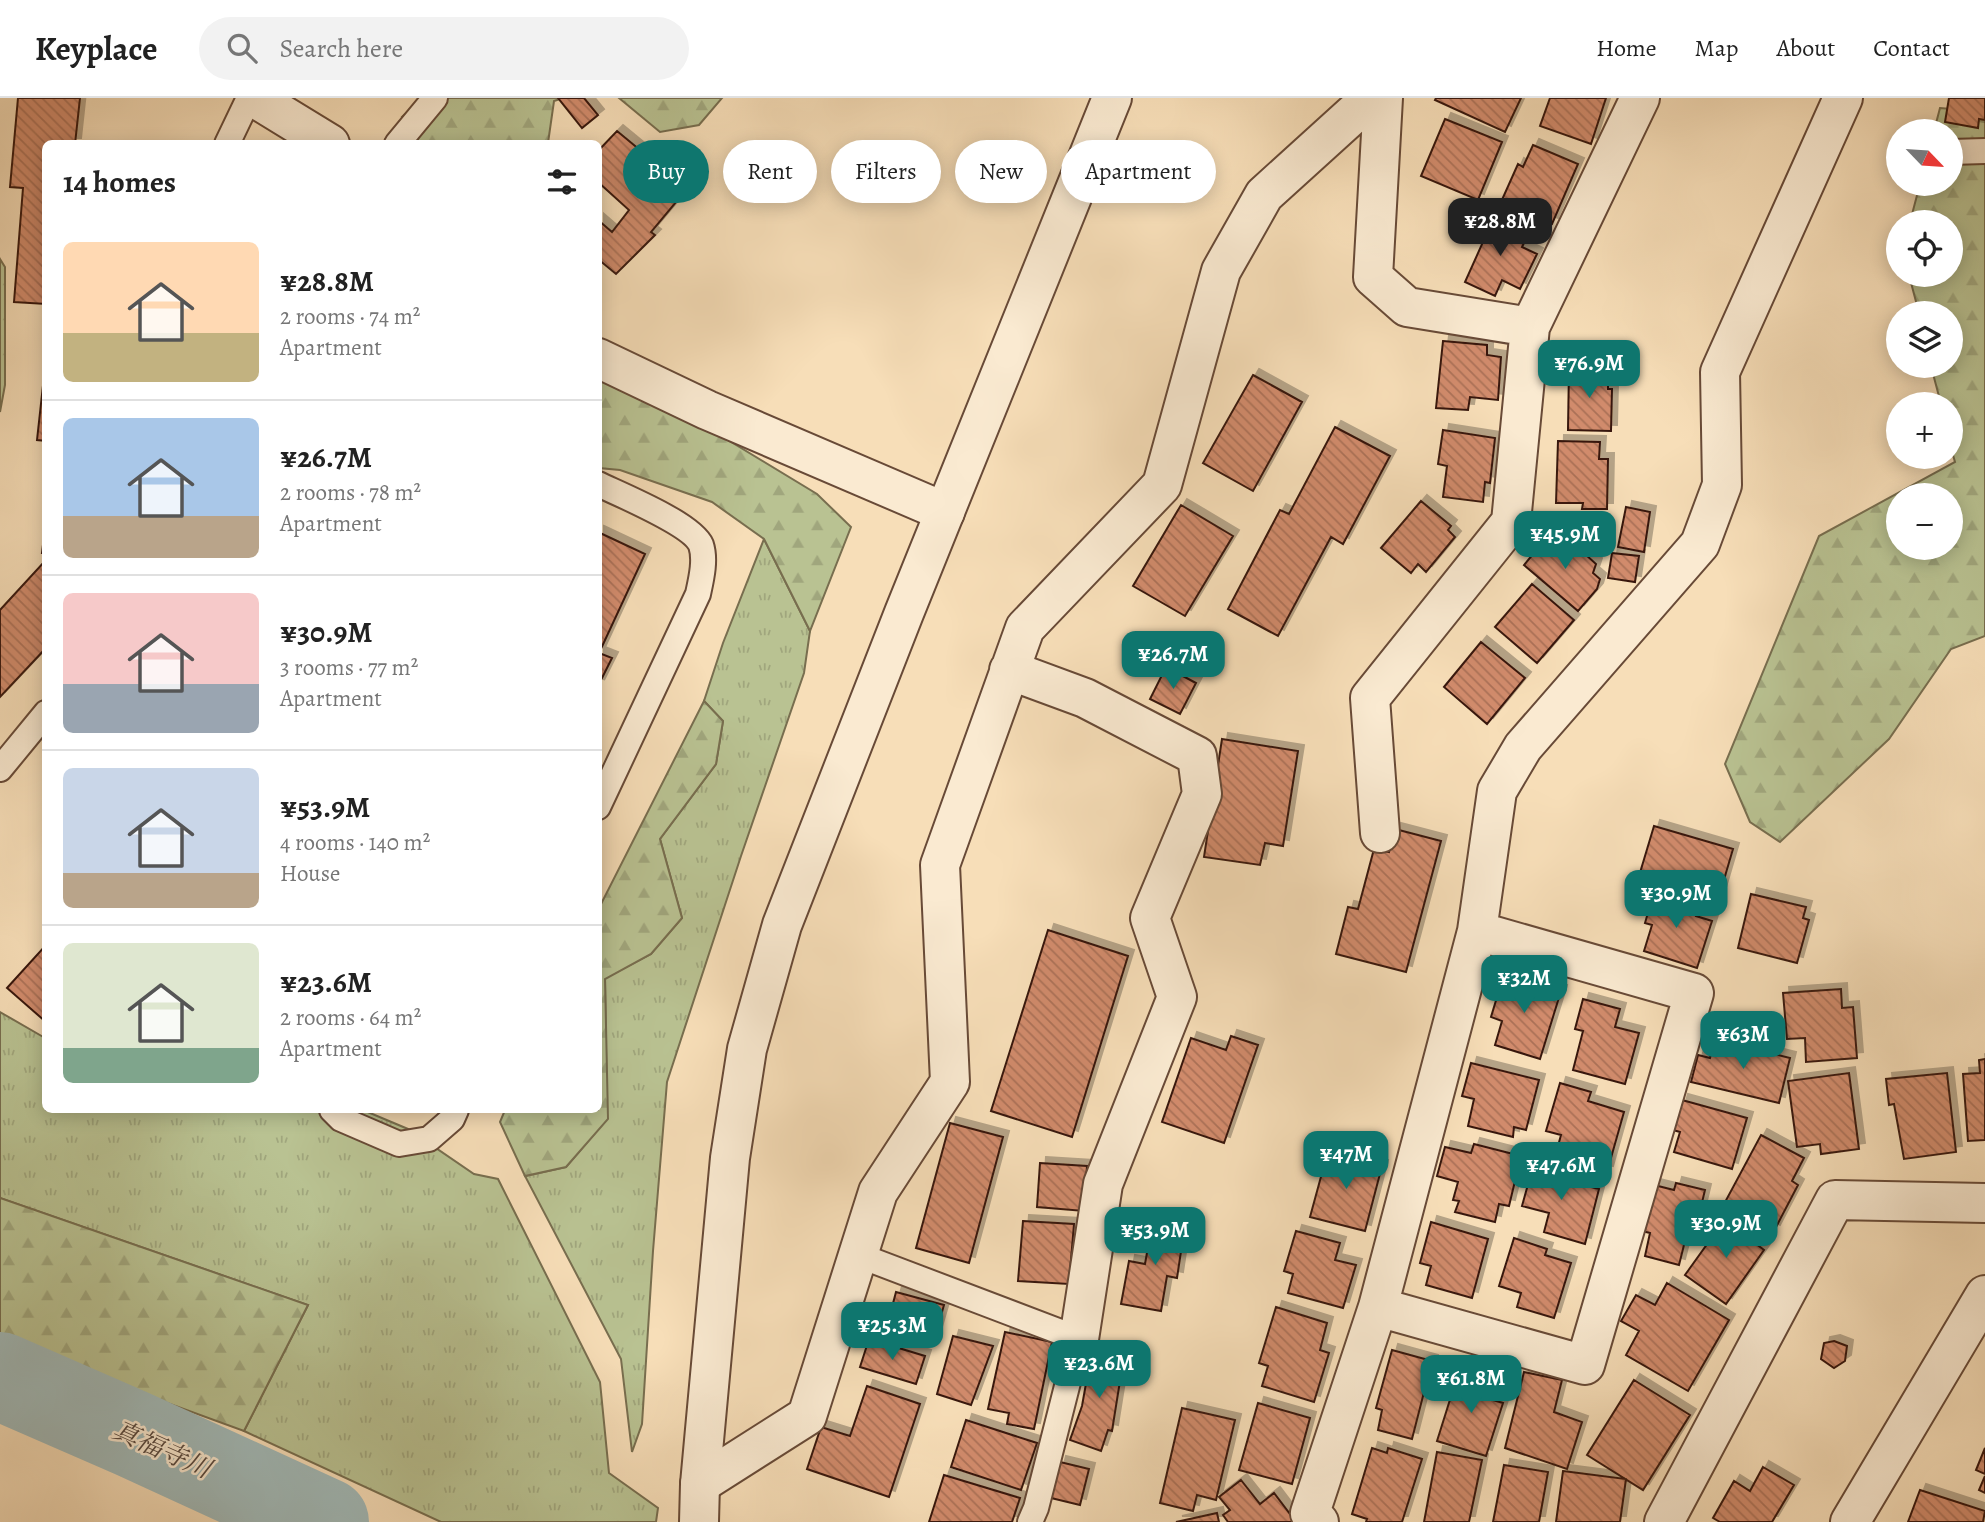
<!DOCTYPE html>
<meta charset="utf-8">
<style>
:root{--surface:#fff;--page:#f2f2f2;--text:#222;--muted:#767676;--line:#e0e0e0;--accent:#0f766e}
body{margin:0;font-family:Alegreya,"Noto Serif JP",serif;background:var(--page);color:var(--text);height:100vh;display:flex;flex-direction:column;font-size:26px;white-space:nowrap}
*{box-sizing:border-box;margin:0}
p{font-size:23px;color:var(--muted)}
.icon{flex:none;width:38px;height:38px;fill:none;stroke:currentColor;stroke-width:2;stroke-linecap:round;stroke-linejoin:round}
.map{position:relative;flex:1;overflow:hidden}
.drawer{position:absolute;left:42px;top:42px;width:560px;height:973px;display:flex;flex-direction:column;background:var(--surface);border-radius:10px;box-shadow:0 4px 18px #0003}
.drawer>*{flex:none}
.guide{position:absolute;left:623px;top:42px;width:665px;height:63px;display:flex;gap:14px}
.needle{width:46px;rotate:115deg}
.controls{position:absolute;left:1886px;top:21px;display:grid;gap:14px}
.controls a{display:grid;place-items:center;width:77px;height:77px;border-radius:50%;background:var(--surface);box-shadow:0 4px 18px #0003;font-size:35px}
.price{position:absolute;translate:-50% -60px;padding:0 16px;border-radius:14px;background:var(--accent);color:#fff;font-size:23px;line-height:46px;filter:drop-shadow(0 2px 4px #0008)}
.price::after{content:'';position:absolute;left:50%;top:42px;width:21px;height:16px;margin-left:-10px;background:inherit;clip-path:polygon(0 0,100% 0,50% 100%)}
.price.active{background:#222;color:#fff}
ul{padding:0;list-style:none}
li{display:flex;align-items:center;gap:21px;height:175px;padding:0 21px}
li+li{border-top:2px solid var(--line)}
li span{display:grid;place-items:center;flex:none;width:196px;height:140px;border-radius:10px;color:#555}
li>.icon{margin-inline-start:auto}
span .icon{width:84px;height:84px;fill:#fffc;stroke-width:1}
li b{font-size:30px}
h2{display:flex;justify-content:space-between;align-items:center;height:84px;padding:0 21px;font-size:30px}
.pill{padding:0 24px;border-radius:32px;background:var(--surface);box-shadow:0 4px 18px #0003;font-size:24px;line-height:63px}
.pill.active{background:var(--accent);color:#fff}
header{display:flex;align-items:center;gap:42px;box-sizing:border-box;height:98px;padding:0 35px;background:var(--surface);border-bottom:2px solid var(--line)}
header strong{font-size:33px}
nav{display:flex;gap:38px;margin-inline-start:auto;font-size:24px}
.search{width:490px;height:63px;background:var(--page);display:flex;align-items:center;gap:18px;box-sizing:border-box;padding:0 24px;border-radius:38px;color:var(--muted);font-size:26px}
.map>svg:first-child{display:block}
.grass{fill:url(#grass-tufts);stroke:#786e4f;stroke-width:2}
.forest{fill:url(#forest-firs);stroke:#786e4f;stroke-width:2;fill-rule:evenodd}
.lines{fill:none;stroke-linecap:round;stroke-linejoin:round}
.river{stroke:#a1bab9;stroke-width:88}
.building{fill:url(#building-back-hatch);stroke:#38190c;stroke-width:2;filter:url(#shadow)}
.service-casing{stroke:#684a37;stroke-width:28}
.minor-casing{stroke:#684a37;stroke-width:42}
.tertiary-casing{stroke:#684a37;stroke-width:42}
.service{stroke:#faead1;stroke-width:24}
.minor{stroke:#faead1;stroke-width:38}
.tertiary{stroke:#faead1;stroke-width:38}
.labels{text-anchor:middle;stroke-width:5;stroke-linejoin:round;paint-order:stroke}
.water-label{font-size:26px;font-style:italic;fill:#584940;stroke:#faead1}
</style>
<header>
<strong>Keyplace</strong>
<div class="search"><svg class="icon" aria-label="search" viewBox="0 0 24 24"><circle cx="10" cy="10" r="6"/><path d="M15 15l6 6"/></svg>Search here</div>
<nav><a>Home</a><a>Map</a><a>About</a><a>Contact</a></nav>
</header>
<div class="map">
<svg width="1985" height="1424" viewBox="0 0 1985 1424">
<defs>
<pattern id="grass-tufts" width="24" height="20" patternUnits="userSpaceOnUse" patternTransform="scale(1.75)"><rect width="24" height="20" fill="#b9c292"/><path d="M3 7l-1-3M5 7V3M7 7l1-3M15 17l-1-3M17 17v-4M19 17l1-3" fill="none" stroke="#a0a67d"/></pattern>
<pattern id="forest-firs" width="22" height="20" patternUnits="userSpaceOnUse" patternTransform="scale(1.75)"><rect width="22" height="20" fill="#b9c292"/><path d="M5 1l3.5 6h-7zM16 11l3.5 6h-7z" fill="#a0a67d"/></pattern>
<pattern id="building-back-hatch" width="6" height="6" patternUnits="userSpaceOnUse" patternTransform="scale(1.75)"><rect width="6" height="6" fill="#d18b6c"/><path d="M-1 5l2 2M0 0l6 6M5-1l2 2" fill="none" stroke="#ab7157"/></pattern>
<filter id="shadow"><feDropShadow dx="6" dy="-6" stdDeviation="0" flood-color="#0004"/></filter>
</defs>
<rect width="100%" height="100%" fill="#f7deb8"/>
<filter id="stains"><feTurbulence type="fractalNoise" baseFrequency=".00286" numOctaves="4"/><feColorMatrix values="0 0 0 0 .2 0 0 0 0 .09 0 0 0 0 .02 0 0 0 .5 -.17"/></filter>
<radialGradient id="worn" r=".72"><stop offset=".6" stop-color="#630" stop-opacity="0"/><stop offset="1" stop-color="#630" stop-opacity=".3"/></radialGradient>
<path class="grass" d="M764 441 810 533 804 575 741 758 667 984 653 1153 642 1326 632 1354 621 1261 525 1078 566 1069 607 1021 605 880 651 856 682 820 660 741 716 666 723 623 704 603 723 545Z
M0 914 45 940 46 1012H363L408 1031 474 1076 498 1081 600 1284 609 1375 658 1410 656 1424H441L244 1333 308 1207 0 1100Z"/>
<path class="forest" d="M422 0H563L554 3 548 45H420L402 19Z
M619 0H722L699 27 660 34Z
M1940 10 1985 14V538L1951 551 1889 641 1780 744 1750 724 1725 666 1819 438 1955 364 1951 350V306H1941L1931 268H1951V215H1919L1909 177H1951V124H1910L1920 86H1951V33H1934ZM1899 397H1951V450H1899Z
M0 161 5 169V287L0 314Z
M598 259 634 285 817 396 851 429 810 533 764 441 712 404 620 372 599 370Z
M704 603 723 623 716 666 660 741 682 820 651 856 605 881 608 1021 566 1069 525 1078 500 1024 505 1012H598L599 810Z
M0 1100 308 1207 244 1333 0 1244Z"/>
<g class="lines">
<path class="river" d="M0 1278 133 1336 325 1424"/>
</g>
<path class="building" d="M18 0H80L75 46H46V206L14 204 23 90 10 89Z
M558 0H584L598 17 582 30Z
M1436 0H1521L1505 34 1435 2Z
M1550 0H1606L1591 46 1540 28Z
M1949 0H1985V22L1979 21 1978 30 1945 24Z
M1445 21 1502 44 1478 102 1421 78Z
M617 33 687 91 651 134 655 137 616 176 598 161V122L612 134 629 112 598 84V53Z
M1533 47 1578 66 1552 126 1501 104 1518 66 1523 69Z
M1488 119 1528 137 1522 149 1537 156 1520 191 1502 182 1495 198 1465 184 1483 144 1478 141Z
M1443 243 1487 247V257L1501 259 1498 302 1470 299 1468 312 1436 310Z
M46 260V343L37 342Z
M1569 270 1608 271V291H1612L1611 333 1568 332Z
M1253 277 1302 304 1253 393 1203 365Z
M1335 329 1390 358 1343 446 1331 439 1278 538 1228 511 1280 412 1289 416Z
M1443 332 1495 340 1490 385 1485 384 1483 404 1443 399 1447 368 1438 366Z
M1558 343 1600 344 1599 361H1608L1607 411H1582L1583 405H1556Z
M1421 403 1451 428 1448 432 1455 439 1426 474 1418 466 1411 475 1381 450Z
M1181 407 1233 438 1185 518 1133 488Z
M1626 409 1650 414 1644 454 1618 449Z
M46 422V455H42Z
M598 434 645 456 599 555 612 560 598 588Z
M1561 434 1596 466 1593 475 1600 481 1597 491 1578 513 1524 467 1542 445 1547 449Z
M1612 455 1639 458 1635 484 1608 480Z
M45 463 46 550 0 599V512Z
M1532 486 1574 522 1537 565 1495 529Z
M1481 544 1525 580 1487 626 1444 589Z
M1166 569 1196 585 1180 616 1150 601Z
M1222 641 1298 653 1283 748 1265 745 1260 767 1204 759Z
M1654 728 1733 751 1718 802 1639 778Z
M1395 731 1441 743 1406 874 1336 856 1348 809 1358 811 1374 751 1389 754Z
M1654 794 1699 807 1696 818 1712 823 1697 870 1644 853 1652 827 1645 825Z
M1751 796 1806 809 1803 820 1809 822 1797 865 1738 850Z
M1048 832 1128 858 1072 1039 991 1013Z
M46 847V924L7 890Z
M1504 876 1561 893 1540 961 1495 947 1502 923 1491 919Z
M1841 891 1842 910 1853 909 1857 960 1806 964 1805 940 1787 941 1783 895Z
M1583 901 1620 911 1615 929 1639 935 1625 986 1573 972 1583 933 1575 931Z
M1231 938 1258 947 1224 1045 1162 1024 1191 940 1226 952Z
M1715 941 1790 960 1779 1005 1691 984 1698 957 1710 960Z
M1985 961V1042L1968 1043 1963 976 1980 975 1979 962Z
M1471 965 1539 982 1526 1032 1514 1029 1513 1039 1468 1028 1474 1001 1462 998Z
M1849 975 1859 1051 1821 1056 1820 1046 1797 1049 1788 983Z
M1947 975 1956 1054 1904 1061 1894 1006 1889 1007 1886 981Z
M1560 985 1591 994 1588 1003 1624 1014 1607 1074 1555 1059 1561 1037 1546 1033Z
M1682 1002 1747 1020 1732 1071 1674 1054 1680 1034 1673 1032Z
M950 1025 1003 1039 969 1165 916 1150Z
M1761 1037 1804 1060 1792 1083 1798 1087 1774 1133 1724 1106Z
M1474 1046 1521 1058 1509 1108 1499 1106 1495 1124 1455 1114 1459 1103 1453 1102 1458 1084 1437 1078 1445 1049 1471 1055Z
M1328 1053 1382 1068 1365 1133 1310 1119Z
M1535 1061 1564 1068 1560 1081 1599 1091 1585 1146 1544 1134 1549 1115 1522 1108Z
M1040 1065 1087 1068 1084 1113 1037 1109Z
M1676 1085 1705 1092 1698 1121 1691 1119 1679 1167 1645 1158 1650 1135 1642 1133 1654 1087 1674 1092Z
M1728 1117 1759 1139 1755 1145 1764 1152 1726 1206 1685 1177Z
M1153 1121 1185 1127 1177 1180 1167 1178 1161 1213 1121 1206 1129 1163 1145 1166Z
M1023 1123 1074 1126 1069 1186 1018 1183Z
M1431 1124 1488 1141 1472 1200 1426 1187 1431 1168 1420 1165Z
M1296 1133 1340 1145 1335 1162 1356 1167 1343 1210 1288 1195 1293 1176 1284 1173Z
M1514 1140 1547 1151 1545 1157 1571 1165 1554 1220 1517 1209 1521 1195 1499 1188Z
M1667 1185 1729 1222 1688 1293 1626 1257 1639 1233 1621 1223 1636 1197 1655 1207Z
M896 1194 944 1207 933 1245 886 1232Z
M1276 1209 1327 1225 1320 1252 1329 1255 1314 1304 1262 1288 1268 1268 1259 1265Z
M1005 1234 1052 1244 1034 1331 1007 1326 1009 1315 988 1311Z
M953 1238 993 1248 971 1307 937 1296Z
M869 1241 925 1258 916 1286 860 1269Z
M1834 1243 1847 1248 1845 1263 1834 1270 1821 1261 1824 1245Z
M1092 1252 1124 1258 1112 1333 1108 1332 1101 1353 1070 1342 1082 1308Z
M1392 1252 1432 1263 1412 1341 1378 1332 1382 1312 1376 1310Z
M1459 1273 1498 1285 1493 1302 1503 1305 1486 1358 1437 1343Z
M1524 1274 1562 1282 1554 1314 1582 1324 1567 1371 1505 1350Z
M1634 1282 1690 1317 1643 1392 1587 1357Z
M867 1288 920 1306 889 1399 807 1371 821 1329 850 1338Z
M1258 1305 1310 1320 1292 1386 1239 1372Z
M1182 1310 1235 1322 1216 1402 1197 1397 1193 1413 1160 1405Z
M966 1322 1037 1345 1021 1392 951 1369Z
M1372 1350 1387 1355 1388 1350 1422 1361 1402 1424H1366L1367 1421 1352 1416Z
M1985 1350V1376L1976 1372Z
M1437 1354 1482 1362 1469 1424H1424Z
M1060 1364 1089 1371 1080 1407 1051 1400Z
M1504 1367 1548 1374 1539 1424H1493Z
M1763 1369 1794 1387 1772 1424H1720L1713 1420 1734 1383 1750 1393Z
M1563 1373 1626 1381 1620 1424H1556Z
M944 1377 1020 1400 1012 1424H929Z
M1985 1378V1395L1979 1392Z
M1241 1382 1260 1406 1274 1395 1296 1424H1228L1223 1417 1230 1412 1219 1399Z
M1920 1392 1985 1413 1983 1424H1908Z
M1217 1415 1219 1424H1176Z"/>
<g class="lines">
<defs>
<path id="service" d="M227 46 249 0
M397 46 435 0
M1951 54 1985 53
M598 386C621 397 692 426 701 447 706 462 701 482 698 496L598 709
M0 671 46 615
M332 1012 341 1021 399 1046 429 1041 452 1021 456 1012
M858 1157 1079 1241 1036 1410 1030 1424"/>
<path id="minor" d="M255 0 330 46
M1383 0 1373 179 1407 209 1530 229
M598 260 707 312 945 414
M1009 572 1085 600 1197 658 1202 696 1150 820 1177 899 1103 1086 1079 1241
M1380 735 1370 600 1511 424 1530 229 1640 0
M1378 1209 1585 1267 1694 895 1477 833
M700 1386 807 1318 878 1094 950 984 940 767 1025 530 1162 387 1221 173 1264 97 1371 0
M1319 1424 1310 1415 1378 1209 1477 833 1497 693 1523 649 1700 446 1722 387 1720 274 1843 0
M1664 1424 1835 1102 1985 1105"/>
<path id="tertiary" d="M699 1424 700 1386 730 1060 747 951 782 827 904 515 1112 0
M1850 1424 1985 1197"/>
</defs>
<use href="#service" class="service-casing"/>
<use href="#minor" class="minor-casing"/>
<use href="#tertiary" class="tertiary-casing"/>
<use href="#service" class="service"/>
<use href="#minor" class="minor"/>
<use href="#tertiary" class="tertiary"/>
</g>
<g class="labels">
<g class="water-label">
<text transform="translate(162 1351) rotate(24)" y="9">真福寺川</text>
</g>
</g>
<rect width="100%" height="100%" filter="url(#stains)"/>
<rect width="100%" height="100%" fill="url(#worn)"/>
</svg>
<div class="controls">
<a><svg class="needle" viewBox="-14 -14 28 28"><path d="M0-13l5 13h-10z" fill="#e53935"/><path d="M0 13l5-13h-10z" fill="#767676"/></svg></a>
<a><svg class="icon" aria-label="locate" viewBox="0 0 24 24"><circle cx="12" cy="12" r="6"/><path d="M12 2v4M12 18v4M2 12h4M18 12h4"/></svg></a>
<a><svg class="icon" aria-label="layers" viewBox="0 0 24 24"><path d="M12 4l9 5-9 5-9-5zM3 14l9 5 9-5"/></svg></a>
<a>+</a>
<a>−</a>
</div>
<b class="price active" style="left:1500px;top:160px">¥28.8M</b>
<b class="price" style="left:1589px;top:302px">¥76.9M</b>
<b class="price" style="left:1565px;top:473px">¥45.9M</b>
<b class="price" style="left:1173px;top:593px">¥26.7M</b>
<b class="price" style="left:1676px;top:832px">¥30.9M</b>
<b class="price" style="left:1524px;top:917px">¥32M</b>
<b class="price" style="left:1743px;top:973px">¥63M</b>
<b class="price" style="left:1346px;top:1093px">¥47M</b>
<b class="price" style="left:1561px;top:1104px">¥47.6M</b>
<b class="price" style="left:1726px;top:1162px">¥30.9M</b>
<b class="price" style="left:1155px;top:1169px">¥53.9M</b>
<b class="price" style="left:892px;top:1264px">¥25.3M</b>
<b class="price" style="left:1099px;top:1302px">¥23.6M</b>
<b class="price" style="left:1471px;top:1317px">¥61.8M</b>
<div class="guide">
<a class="pill active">Buy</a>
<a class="pill">Rent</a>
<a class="pill">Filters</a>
<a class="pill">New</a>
<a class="pill">Apartment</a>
</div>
<section class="drawer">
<h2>14 homes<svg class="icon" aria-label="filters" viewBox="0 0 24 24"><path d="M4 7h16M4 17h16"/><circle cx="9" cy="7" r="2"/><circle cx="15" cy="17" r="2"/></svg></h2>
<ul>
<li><span style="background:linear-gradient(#ffd9b3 65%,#c2b280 0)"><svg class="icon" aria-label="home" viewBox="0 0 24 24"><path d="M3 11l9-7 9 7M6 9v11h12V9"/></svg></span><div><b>¥28.8M</b><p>2 rooms · 74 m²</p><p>Apartment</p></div></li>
<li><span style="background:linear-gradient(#a9c7e8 70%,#b9a48a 0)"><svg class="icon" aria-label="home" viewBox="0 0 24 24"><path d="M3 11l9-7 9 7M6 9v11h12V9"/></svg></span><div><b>¥26.7M</b><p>2 rooms · 78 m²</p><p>Apartment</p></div></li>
<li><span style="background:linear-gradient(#f6c9c9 65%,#9aa5b1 0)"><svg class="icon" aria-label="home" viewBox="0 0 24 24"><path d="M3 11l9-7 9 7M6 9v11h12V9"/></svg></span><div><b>¥30.9M</b><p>3 rooms · 77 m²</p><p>Apartment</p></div></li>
<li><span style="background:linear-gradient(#c9d6e8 75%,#b9a48a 0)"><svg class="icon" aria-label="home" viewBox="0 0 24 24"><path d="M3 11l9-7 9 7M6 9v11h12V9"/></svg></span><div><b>¥53.9M</b><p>4 rooms · 140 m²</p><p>House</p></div></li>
<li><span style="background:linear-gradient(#dfe7d0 75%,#7fa58c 0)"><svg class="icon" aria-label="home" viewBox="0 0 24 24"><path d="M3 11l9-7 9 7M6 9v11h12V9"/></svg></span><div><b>¥23.6M</b><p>2 rooms · 64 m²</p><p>Apartment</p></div></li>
</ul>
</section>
</div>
